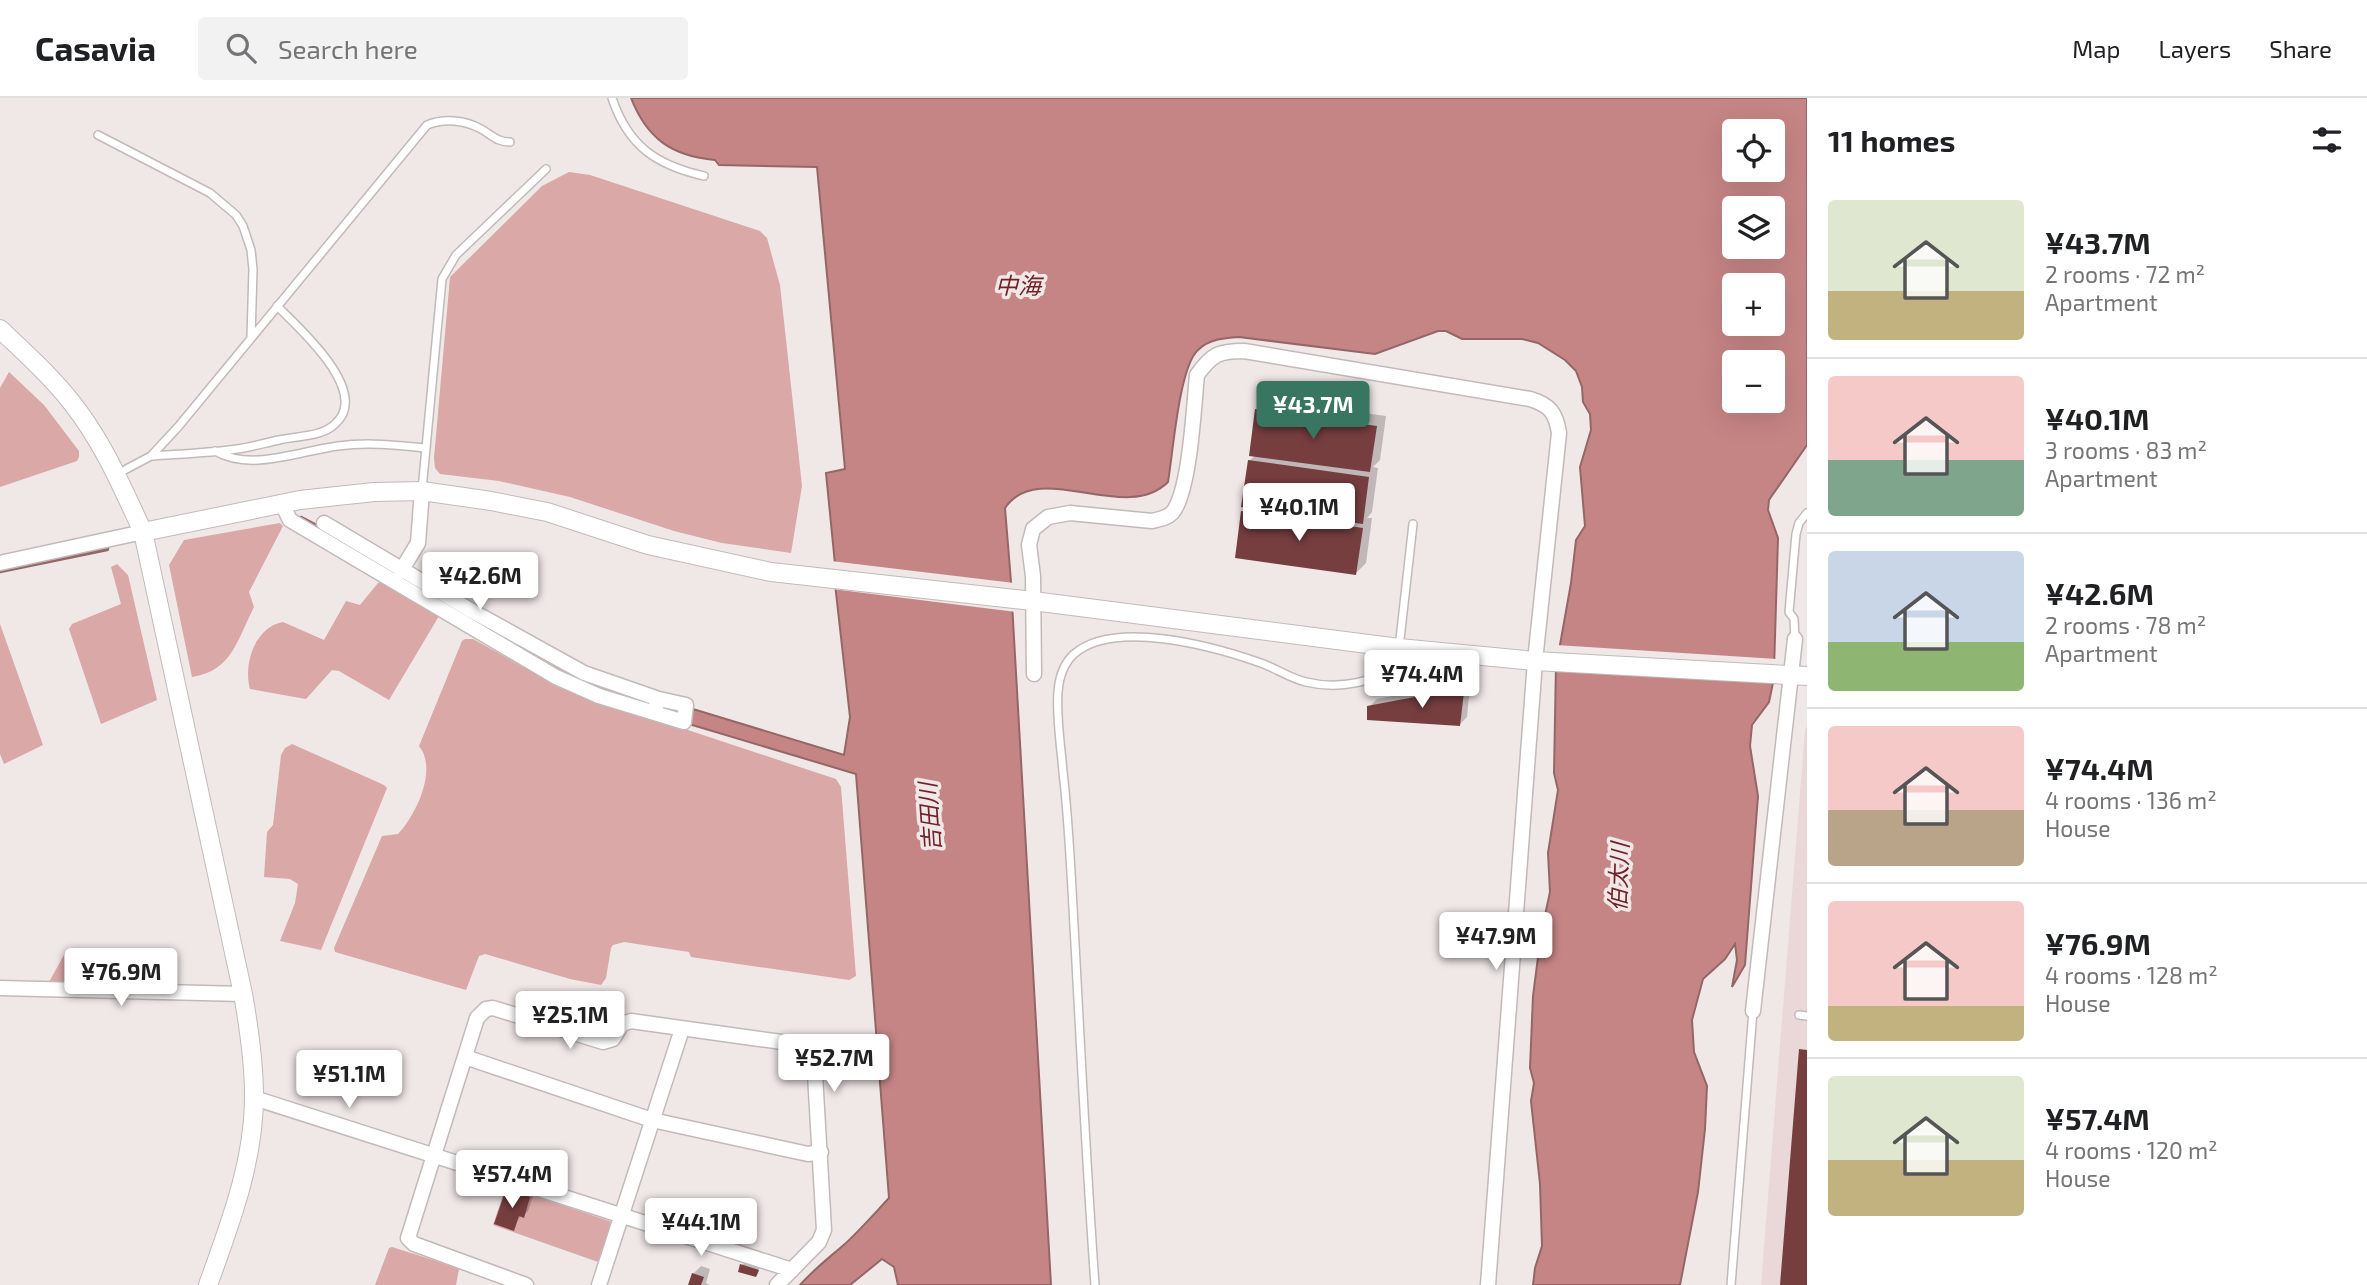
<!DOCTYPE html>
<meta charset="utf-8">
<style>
:root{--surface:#fff;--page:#f2f2f2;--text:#202124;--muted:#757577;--line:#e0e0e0;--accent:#397662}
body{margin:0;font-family:"Exo 2","Noto Sans JP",sans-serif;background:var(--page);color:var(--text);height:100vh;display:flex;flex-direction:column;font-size:26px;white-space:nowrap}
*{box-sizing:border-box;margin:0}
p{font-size:23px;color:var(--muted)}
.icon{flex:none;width:38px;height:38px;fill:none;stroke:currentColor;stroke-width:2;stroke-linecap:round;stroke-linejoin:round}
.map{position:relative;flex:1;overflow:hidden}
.drawer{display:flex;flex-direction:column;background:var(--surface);width:560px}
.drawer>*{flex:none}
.fabs{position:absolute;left:1722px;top:21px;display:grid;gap:14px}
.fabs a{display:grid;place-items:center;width:63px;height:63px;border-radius:7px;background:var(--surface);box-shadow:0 7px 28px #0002;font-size:35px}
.price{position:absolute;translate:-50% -60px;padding:0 16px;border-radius:7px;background:#fff;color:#222;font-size:23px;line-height:46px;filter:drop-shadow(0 2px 4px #0008)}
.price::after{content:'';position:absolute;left:50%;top:42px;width:21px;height:16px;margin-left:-10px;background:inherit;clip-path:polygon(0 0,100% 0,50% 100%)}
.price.current{background:var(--accent);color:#fff}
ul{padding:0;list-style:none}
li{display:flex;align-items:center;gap:21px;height:175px;padding:0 21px}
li+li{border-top:2px solid var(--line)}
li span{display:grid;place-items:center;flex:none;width:196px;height:140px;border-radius:7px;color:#555}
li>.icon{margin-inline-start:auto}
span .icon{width:84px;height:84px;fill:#fffc;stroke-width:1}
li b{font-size:30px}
h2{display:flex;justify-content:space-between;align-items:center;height:84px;padding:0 21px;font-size:30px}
header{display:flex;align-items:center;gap:42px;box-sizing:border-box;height:98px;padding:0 35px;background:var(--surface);border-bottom:2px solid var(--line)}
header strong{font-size:33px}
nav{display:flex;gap:38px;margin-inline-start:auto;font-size:24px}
.search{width:490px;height:63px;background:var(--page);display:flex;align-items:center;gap:18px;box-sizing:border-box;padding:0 24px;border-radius:7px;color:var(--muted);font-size:26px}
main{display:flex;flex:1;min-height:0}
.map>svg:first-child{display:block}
.built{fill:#ead8d8}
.green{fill:#d9a8a7}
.water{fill:#c68585;stroke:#956666;stroke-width:2;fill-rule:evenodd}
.pier{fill:#f0e7e7}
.shadow{fill:#0003}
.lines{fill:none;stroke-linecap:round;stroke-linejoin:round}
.stream{stroke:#956666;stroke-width:4.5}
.building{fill:#773e40}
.service-casing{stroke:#c2bab9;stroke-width:10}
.minor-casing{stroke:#c2bab9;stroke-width:17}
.tertiary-casing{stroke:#c2bab9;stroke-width:20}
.service{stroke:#fff;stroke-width:7}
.minor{stroke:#fff;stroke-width:14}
.tertiary{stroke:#fff;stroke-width:18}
.labels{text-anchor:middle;stroke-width:7;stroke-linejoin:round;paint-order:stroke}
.water-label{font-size:23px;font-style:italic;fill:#712329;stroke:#f0e7e7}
</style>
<header>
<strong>Casavia</strong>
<div class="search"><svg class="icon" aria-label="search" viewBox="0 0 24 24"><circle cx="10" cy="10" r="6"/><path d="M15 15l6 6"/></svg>Search here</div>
<nav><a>Map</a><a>Layers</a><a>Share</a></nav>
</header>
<main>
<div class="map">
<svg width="1807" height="1187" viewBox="0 0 1807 1187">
<rect width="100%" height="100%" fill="#f0e7e7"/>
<path class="built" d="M1807 628V1187H1761L1805 632Z"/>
<path class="green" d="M569 74 590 77 760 133 767 140 780 187 802 388 791 455 722 445 674 433 570 399 499 383 440 376 435 370 434 360 450 179 542 88Z
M9 274 44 307 79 353V359L77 363 0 389V290Z
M280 425 283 428 249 494 254 509C237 542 232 573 192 579L169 467 184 442Z
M117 466 128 477 157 602 101 626 69 531 72 526 121 506 111 469Z
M378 485H382L439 518 389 602 339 573 332 572 306 601 250 591C243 566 255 529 283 524L324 542 346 503 360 507Z
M0 526 43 647 4 666 0 656Z
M465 541H473L561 590 836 681 841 689 856 878 849 882 691 859 689 854 624 844 613 847 611 850 606 880 601 887 570 881 485 856 479 858 466 892 335 854 334 850 382 738 398 736C416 717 438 671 419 648L462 543Z
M292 646 384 687 387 690 321 852 280 843 295 805 298 786 290 781 264 779 267 734 273 727 281 657 285 650Z
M65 855 159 888 49 884Z
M506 1088 612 1124 598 1164 493 1127Z
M392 1149C415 1157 437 1162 459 1171L456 1187H375L389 1150Z"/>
<path class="water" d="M631 0H1807V347L1769 402 1768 412 1778 440 1774 572 1558 558 1571 485 1576 442 1585 428 1580 369 1591 332 1590 316 1583 304 1582 289 1576 273 1565 262 1538 245 1522 241H1462L1446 233H1438L1375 256 1239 239C1224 240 1209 241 1198 252 1179 269 1173 355 1168 384 1125 427 1039 360 1005 410L1012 496 836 476 826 375 845 371 817 69 719 67 715 62C672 58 647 41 631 0ZM1734 33H1773V72H1734ZM1734 110H1773V149H1734ZM1734 187H1773V226H1734ZM1734 264H1773V303H1734Z
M835 486 1012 505 1051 1187H898L894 1169 882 1161 850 1187H800C814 1171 830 1159 846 1145 861 1131 875 1115 889 1100L856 676 689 626 693 611 844 657 850 619Z
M1556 567 1774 580 1769 604 1752 627 1750 648 1758 698 1745 867 1732 889 1737 862 1735 846 1725 861 1703 881 1692 922 1694 954 1707 988 1705 1031 1698 1094 1680 1187H1533L1535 1170 1542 1148 1540 1086 1531 1003 1534 985 1530 970 1533 898 1541 836 1550 794 1548 755 1558 692 1554 675Z"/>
<path class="pier" d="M831 463 1014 485 1015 497 833 477Z
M832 485 1016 504V514L832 491Z
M1556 547 1777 561V572L1554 558Z"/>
<path class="shadow" d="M1267 301 1386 318 1380 362 1373 369 1378 370 1372 414 1367 420H1372L1366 465 1356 475 1243 414 1248 409 1249 363 1256 357 1257 311Z
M1460 585 1470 587 1467 619 1460 626 1369 609 1377 601Z
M512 1088 534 1095 528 1113 523 1118 521 1117 513 1130 507 1092Z
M744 1165 759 1170 758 1176 756 1177 742 1167Z
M701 1168 710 1171 706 1185 710 1187H690L693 1176Z"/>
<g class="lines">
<path class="stream" d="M301 420 322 431
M386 470 414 487
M0 473 107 451
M503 540 578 581
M586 585 648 604
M659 608 681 615"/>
</g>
<path class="building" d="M1255 311 1377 328 1370 374 1249 358Z
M1248 362 1369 379 1363 426 1241 409Z
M1241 413 1363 430 1356 477 1235 460Z
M1452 592 1464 594 1460 628 1367 622V608Z
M1799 951 1807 952V1187H1780Z
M506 1091 530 1099 524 1120 519 1118 514 1133 494 1126Z
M740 1166 759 1172 756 1179 738 1174Z
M692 1175 704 1179 701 1187H688Z"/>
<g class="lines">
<defs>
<path id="service" d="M612 0C628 48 656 67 704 78
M98 37 210 95 236 117 243 128 251 152 253 171 251 240
M215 353C251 374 299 353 338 348 367 344 396 347 425 350
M152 358C180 356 209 355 237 351 251 349 265 345 279 342 296 338 322 339 335 326 372 294 298 229 277 208
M117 376 151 358 178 329 427 27C444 20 465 22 481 31 492 37 497 44 510 44
M422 392 442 181 456 157 546 71
M1795 541 1794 521 1789 514 1796 436 1799 425 1807 415
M1799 917 1807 918
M1095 1187C1085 1050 1079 912 1071 774 1069 741 1067 707 1063 674 1061 648 1056 620 1058 594 1059 581 1063 566 1074 556 1114 521 1212 548 1258 564 1274 569 1289 580 1306 584 1335 591 1382 587 1398 559L1413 426
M1731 1187 1753 913"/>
<path id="minor" d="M282 406 290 422 556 579 599 598 684 624 686 607 659 601
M324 425 472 513 584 575 659 601 656 608
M0 465 143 434
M401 473 418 445 422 393
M1034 576 1033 478 1029 447 1033 431 1048 419 1070 415 1152 423C1160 421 1167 420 1172 415 1190 395 1194 306 1197 277 1212 256 1219 253 1244 253L1530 301C1550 307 1556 315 1559 335L1535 563 1488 1187
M0 890 243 896
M1753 913 1795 541
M465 959 652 1022 808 1056 821 1054
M254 1000 792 1172
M526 1187 414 1146 408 1140 477 920 486 911 493 910 603 944 613 941 622 926 631 923 803 947 811 952 814 959 824 1132 819 1144 777 1187
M599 1187 682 931"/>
<path id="tertiary" d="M0 231C25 255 51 278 72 305 103 344 122 389 143 434
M208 1187C230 1126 254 1064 254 998 254 964 249 930 243 896L143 434 300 402 374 394 422 393 491 403 547 414 648 447 771 474 1033 503 1399 550 1535 563 1807 578"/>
</defs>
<use href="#service" class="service-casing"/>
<use href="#minor" class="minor-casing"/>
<use href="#tertiary" class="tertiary-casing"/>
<use href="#service" class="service"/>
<use href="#minor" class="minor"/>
<use href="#tertiary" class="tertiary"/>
</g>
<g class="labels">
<g class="water-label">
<text x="1018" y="196">中海</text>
<text transform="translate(930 719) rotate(-94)" y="8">吉田川</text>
<text transform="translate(1619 779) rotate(-88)" y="8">伯太川</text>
</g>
</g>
</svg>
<div class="fabs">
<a><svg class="icon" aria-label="locate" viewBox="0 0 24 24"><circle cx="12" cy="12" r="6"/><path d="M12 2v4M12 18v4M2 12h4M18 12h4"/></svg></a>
<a><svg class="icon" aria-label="layers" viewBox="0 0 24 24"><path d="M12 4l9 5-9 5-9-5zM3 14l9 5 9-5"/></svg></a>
<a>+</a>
<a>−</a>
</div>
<b class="price current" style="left:1313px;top:343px">¥43.7M</b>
<b class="price" style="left:1299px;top:445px">¥40.1M</b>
<b class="price" style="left:480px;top:514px">¥42.6M</b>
<b class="price" style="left:1422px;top:612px">¥74.4M</b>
<b class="price" style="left:1496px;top:874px">¥47.9M</b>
<b class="price" style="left:121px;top:910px">¥76.9M</b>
<b class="price" style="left:570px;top:953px">¥25.1M</b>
<b class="price" style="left:834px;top:996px">¥52.7M</b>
<b class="price" style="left:349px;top:1012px">¥51.1M</b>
<b class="price" style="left:512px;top:1112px">¥57.4M</b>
<b class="price" style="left:701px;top:1160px">¥44.1M</b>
</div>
<section class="drawer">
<h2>11 homes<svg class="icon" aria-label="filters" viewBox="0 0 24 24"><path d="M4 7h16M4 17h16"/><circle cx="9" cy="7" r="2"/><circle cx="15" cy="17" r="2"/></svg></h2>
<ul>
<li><span style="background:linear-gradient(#dfe7d0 65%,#c2b280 0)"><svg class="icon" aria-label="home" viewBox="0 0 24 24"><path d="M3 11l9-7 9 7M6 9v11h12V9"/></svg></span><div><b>¥43.7M</b><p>2 rooms · 72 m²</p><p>Apartment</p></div></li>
<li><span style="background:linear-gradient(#f6c9c9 60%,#7fa58c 0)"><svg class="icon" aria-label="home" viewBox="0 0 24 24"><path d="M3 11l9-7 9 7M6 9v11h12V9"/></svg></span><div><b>¥40.1M</b><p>3 rooms · 83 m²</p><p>Apartment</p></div></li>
<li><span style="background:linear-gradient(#c9d6e8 65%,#8fb573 0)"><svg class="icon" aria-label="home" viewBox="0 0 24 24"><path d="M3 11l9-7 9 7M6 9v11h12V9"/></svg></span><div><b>¥42.6M</b><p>2 rooms · 78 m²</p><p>Apartment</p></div></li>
<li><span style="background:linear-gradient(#f6c9c9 60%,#b9a48a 0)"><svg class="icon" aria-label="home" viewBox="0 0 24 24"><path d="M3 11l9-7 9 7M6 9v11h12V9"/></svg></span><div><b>¥74.4M</b><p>4 rooms · 136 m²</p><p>House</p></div></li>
<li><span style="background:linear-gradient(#f6c9c9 75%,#c2b280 0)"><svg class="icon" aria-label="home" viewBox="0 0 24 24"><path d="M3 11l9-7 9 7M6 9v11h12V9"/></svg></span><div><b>¥76.9M</b><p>4 rooms · 128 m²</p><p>House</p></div></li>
<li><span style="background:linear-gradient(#dfe7d0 60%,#c2b280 0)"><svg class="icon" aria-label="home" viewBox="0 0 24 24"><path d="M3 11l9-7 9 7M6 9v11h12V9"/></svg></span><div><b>¥57.4M</b><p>4 rooms · 120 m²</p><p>House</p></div></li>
</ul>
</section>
</main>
